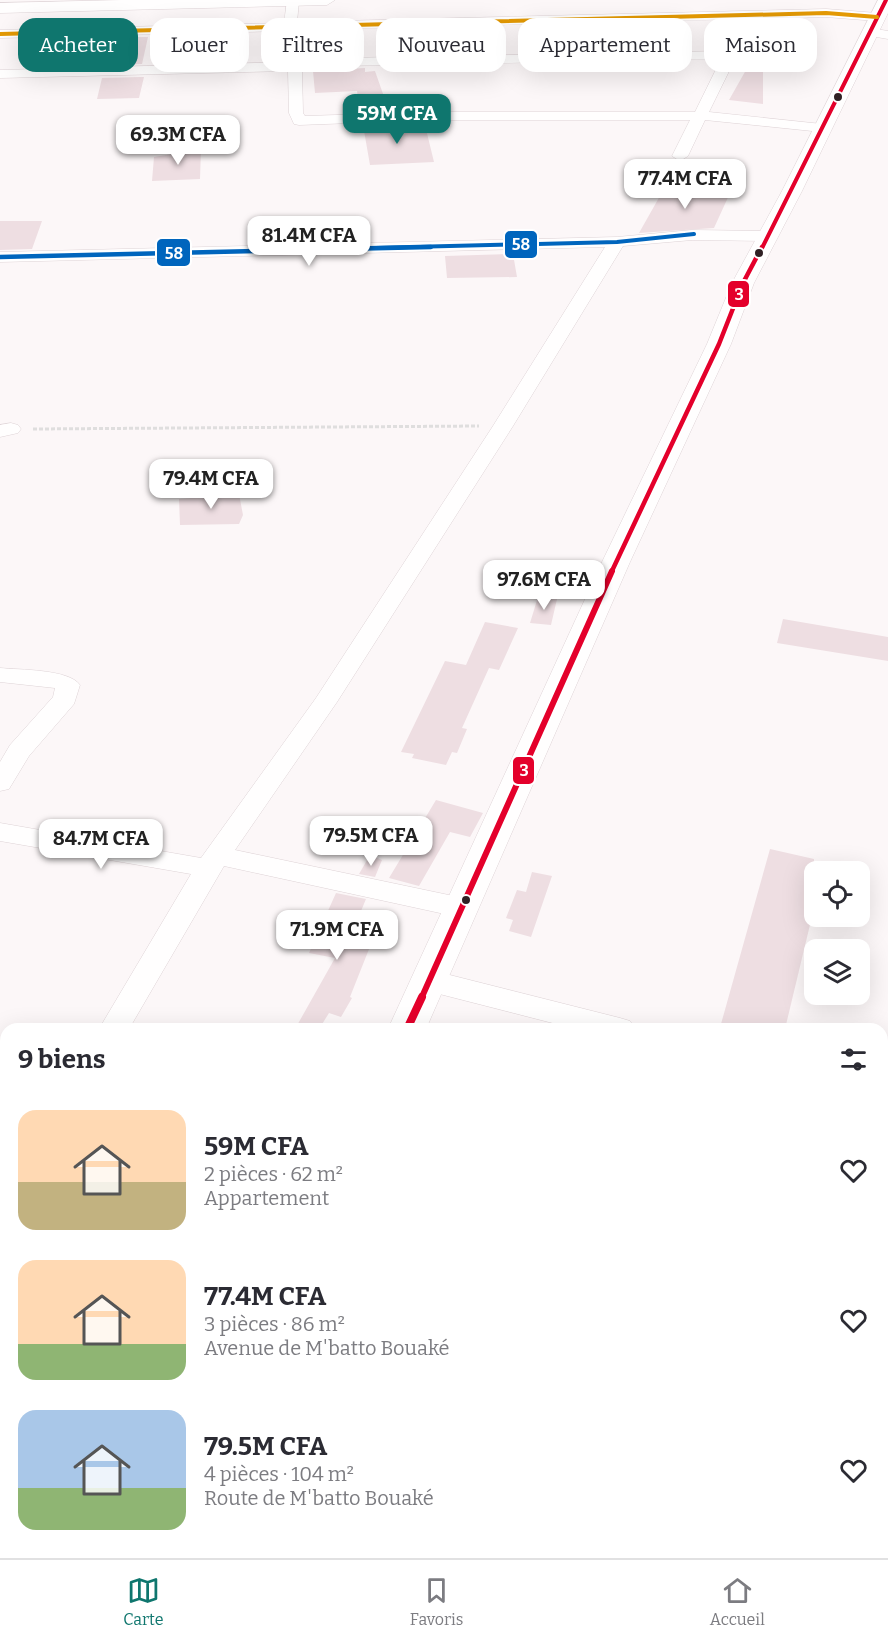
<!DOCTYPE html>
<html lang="fr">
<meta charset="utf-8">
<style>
:root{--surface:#fff;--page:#f7f7f7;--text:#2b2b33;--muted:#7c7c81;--line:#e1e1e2;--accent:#0f766e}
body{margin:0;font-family:Bitter,serif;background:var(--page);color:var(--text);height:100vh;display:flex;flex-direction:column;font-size:22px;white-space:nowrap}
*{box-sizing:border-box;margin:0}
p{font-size:20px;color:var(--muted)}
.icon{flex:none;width:33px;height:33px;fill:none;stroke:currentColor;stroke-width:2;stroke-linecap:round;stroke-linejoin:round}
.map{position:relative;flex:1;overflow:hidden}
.side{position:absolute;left:0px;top:1023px;width:888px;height:536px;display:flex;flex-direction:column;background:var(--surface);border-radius:18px 18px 0 0;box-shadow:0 6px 24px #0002}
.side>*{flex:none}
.top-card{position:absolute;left:18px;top:18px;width:852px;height:54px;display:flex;gap:12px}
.buttons{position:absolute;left:804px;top:861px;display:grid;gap:12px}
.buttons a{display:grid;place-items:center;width:66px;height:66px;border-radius:12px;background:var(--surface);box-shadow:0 6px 24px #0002;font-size:30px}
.price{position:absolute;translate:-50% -51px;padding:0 14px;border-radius:12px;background:#fff;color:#222;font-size:20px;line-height:39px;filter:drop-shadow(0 2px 3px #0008)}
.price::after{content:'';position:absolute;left:50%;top:36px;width:18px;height:14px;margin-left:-9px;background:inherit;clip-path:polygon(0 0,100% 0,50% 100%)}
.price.selected{background:var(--accent);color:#fff}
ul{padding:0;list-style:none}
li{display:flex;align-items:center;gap:18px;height:150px;padding:0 18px}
li span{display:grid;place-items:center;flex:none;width:168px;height:120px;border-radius:18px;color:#555}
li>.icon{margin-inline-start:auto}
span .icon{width:72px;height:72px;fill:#fffc;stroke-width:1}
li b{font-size:26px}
h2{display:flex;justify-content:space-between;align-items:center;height:72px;padding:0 18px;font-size:26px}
.pill{padding:0 21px;border-radius:18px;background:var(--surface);box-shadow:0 6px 24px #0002;font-size:21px;line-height:54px}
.pill.selected{background:var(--accent);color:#fff}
.menu{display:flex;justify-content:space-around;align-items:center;height:84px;border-top:2px solid var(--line);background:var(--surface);font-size:16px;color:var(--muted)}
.menu a{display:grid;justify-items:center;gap:3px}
.menu .selected{color:var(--accent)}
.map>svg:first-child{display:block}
.building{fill:#eedee2}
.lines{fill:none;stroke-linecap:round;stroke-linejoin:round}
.street-casing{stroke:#ded3d6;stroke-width:1}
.secondary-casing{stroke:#ded3d6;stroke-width:1}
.highway-casing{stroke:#ded3d6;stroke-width:1}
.path-far1{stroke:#dfdede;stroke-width:3;stroke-dasharray:4 2;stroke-linecap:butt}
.path{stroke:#dfdede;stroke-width:5;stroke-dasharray:6 4;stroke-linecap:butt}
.street{fill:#fffefe;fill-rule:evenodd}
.secondary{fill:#fffefe;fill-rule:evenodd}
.highway{fill:#fffefe;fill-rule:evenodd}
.bus-1-far3-casing{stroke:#fff;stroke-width:6}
.bus-1-far2-casing{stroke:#fff;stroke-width:8}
.bus-1-far1-casing{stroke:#fff;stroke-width:10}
.bus-1-casing{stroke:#fff;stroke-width:12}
.bus-2-casing{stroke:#fff;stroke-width:6}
.bus-3-far1-casing{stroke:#fff;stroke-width:6}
.bus-3-casing{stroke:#fff;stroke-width:8}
.bus-1-far3{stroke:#e4002b;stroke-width:4}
.bus-1-far2{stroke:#e4002b;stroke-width:4.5}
.bus-1-far1{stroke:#e4002b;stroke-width:6}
.bus-1{stroke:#e4002b;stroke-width:8}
.bus-2{stroke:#e39904;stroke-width:4}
.bus-3-far1{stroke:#0065bd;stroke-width:4}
.bus-3{stroke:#0065bd;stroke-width:4.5}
.bus-dot{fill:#302124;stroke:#fff;stroke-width:2}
.line-badge{stroke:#fff;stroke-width:2}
.badge-label{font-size:16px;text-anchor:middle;font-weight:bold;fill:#fff}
</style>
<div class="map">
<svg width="888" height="1558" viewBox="0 0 888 1558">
<rect width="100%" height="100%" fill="#fcf7f8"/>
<path class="building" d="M114 37H148L142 64 107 65Z
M763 40V104L729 100Z
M365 68V72L375 71 389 111 360 112 357 91 315 93 313 71Z
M140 77H144L139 98 97 99 102 78Z
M393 124 394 127 425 125 434 162 370 165 363 125Z
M201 149 200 179 152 181 154 157Z
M665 187 730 193 714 228 639 233Z
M0 221H42L32 249 0 250Z
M513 254 517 277 447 278 445 256Z
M239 494 243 515 239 524 180 525 179 499Z
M538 597 557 599 551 625 530 623Z
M783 619 888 637V661L777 643Z
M485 622 518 628 499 670 489 668 462 728 467 729 457 753 452 752 446 765 412 758 414 754 401 752 445 661 466 665Z
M436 800 483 813 470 837 450 832 419 886 389 878Z
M770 849 814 859V908L785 1029H744L721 1024Z
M370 855 382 860 375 877 359 874Z
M532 872 552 876 531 937 509 931 513 920 506 918 517 890 526 892Z
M336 893 366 899 351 935 373 939 350 997 352 998 341 1017 329 1013 319 1029H295L335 958 309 953Z"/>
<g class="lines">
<defs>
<path id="street" d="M287 0 299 1 297 22 826 9 877 13 884 17 877 21 826 17 761 19 737 55 709 112 822 124 829 128 822 132 705 120 688 156 680 161 672 156 690 120H431L299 125 294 124 289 113 288 71 0 78V70L288 62 284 31 0 38V30L284 23ZM748 19 726 51 341 58 301 61 297 30ZM721 59 695 112H431L305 116 303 113 302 70 341 66Z
M870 28 888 31V39L865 35 863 32 865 29Z
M692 230 769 231 777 236 769 241 692 240 623 246 513 426 337 702 235 850 463 898 473 901 477 908 473 915 463 918 224 866 129 1029H99L191 874 0 841V823L201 858 316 698 493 426 605 247 0 262V252L617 237Z
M11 423 18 425 21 429 18 433 0 437V425Z
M0 668C19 670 69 669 80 685L74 704 29 756 9 789 0 791V762L10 745 53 697 55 688 0 682Z
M430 970 620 1018 630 1021 635 1029H576L420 989 416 981 420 973Z
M882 1083 888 1084V1108L882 1107Z
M6 1208V1244L0 1246V1210Z
M0 1326 6 1327V1357L0 1356Z
M882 1426 888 1427V1461L882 1460Z"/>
<path id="secondary" d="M878 0H888V13L802 191 754 283 731 344 630 562 426 1029H388L602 562 707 344 732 283 782 191Z
M125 1552H174L172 1558H122Z"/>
<path id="highway" d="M122 0H335L327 5 0 13V3Z"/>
</defs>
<use href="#street" class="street-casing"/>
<use href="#secondary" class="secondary-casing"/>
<use href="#highway" class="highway-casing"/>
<path class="path-far1" d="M33 429 479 426"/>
<path class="path" d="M0 1060 6 1061"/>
<use href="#street" class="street"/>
<use href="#secondary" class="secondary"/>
<use href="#highway" class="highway"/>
<defs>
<path id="bus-1-far3" d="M762 248 886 0"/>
<path id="bus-1-far2" d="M611 573 719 344 743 283 762 247"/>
<path id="bus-1-far1" d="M421 999 612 571"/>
<path id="bus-1" d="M407 1029 422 997"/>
<path id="bus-2" d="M0 34 826 13 877 17"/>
<path id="bus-3-far1" d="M369 248 617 242 694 234"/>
<path id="bus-3" d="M0 257 431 247"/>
</defs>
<use href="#bus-1-far3" class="bus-1-far3-casing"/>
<use href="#bus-1-far2" class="bus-1-far2-casing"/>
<use href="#bus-1-far1" class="bus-1-far1-casing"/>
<use href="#bus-1" class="bus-1-casing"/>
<use href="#bus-2" class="bus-2-casing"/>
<use href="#bus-3-far1" class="bus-3-far1-casing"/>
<use href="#bus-3" class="bus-3-casing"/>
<use href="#bus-1-far3" class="bus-1-far3"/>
<use href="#bus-1-far2" class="bus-1-far2"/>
<use href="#bus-1-far1" class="bus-1-far1"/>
<use href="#bus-1" class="bus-1"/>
<use href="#bus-2" class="bus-2"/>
<use href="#bus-3-far1" class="bus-3-far1"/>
<use href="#bus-3" class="bus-3"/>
</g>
<g class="bus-dot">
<circle cx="838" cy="97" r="5"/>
<circle cx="759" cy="253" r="5"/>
<circle cx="466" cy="900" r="5"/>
</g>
<g class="line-badge">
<rect x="504" y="230" width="34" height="29" rx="6" fill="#0065bd"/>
<rect x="156" y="238" width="35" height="29" rx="6" fill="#0065bd"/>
<rect x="727" y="280" width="23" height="28" rx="6" fill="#e4002b"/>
<rect x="512" y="756" width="23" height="29" rx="6" fill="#e4002b"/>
</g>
<g class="badge-label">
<text x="521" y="250">58</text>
<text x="174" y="259">58</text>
<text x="739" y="300">3</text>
<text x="524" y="776">3</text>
</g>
</svg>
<div class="buttons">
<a><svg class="icon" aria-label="locate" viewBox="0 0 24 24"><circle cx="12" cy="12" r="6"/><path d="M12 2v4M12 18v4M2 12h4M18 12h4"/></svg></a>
<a><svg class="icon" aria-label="layers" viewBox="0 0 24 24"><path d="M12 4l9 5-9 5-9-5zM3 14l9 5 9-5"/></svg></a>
</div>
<b class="price selected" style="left:397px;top:145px">59M CFA</b>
<b class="price" style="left:178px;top:166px">69.3M CFA</b>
<b class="price" style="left:685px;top:210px">77.4M CFA</b>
<b class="price" style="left:309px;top:267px">81.4M CFA</b>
<b class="price" style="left:211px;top:510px">79.4M CFA</b>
<b class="price" style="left:544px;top:611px">97.6M CFA</b>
<b class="price" style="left:371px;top:867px">79.5M CFA</b>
<b class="price" style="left:101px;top:870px">84.7M CFA</b>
<b class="price" style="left:337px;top:961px">71.9M CFA</b>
<div class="top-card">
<a class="pill selected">Acheter</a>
<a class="pill">Louer</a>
<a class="pill">Filtres</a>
<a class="pill">Nouveau</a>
<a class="pill">Appartement</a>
<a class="pill">Maison</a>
</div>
<section class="side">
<h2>9 biens<svg class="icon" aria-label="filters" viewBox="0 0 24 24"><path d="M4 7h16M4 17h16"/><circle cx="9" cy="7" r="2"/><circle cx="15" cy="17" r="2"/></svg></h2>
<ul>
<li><span style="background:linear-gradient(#ffd9b3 60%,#c2b280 0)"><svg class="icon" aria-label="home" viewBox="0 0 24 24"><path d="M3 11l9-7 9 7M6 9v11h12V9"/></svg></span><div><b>59M CFA</b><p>2 pièces · 62 m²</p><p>Appartement</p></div><svg class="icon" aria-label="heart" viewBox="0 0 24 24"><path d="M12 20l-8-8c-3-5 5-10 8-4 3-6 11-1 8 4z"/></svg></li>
<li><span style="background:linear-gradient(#ffd9b3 70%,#8fb573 0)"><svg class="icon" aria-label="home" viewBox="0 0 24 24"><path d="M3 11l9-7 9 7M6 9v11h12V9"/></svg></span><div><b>77.4M CFA</b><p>3 pièces · 86 m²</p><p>Avenue de M'batto Bouaké</p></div><svg class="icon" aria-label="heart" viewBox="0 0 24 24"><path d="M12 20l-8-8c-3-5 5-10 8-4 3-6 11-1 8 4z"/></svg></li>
<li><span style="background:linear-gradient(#a9c7e8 65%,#8fb573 0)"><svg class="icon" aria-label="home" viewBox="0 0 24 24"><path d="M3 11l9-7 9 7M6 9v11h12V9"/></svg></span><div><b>79.5M CFA</b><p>4 pièces · 104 m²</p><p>Route de M'batto Bouaké</p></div><svg class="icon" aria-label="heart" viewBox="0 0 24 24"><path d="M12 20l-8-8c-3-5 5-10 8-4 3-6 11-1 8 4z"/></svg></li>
</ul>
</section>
</div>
<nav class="menu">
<a class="selected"><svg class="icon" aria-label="map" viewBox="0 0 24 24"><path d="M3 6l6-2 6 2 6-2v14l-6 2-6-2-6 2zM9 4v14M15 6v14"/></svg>Carte</a>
<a><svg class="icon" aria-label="saved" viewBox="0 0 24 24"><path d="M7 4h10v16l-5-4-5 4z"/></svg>Favoris</a>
<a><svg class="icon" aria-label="home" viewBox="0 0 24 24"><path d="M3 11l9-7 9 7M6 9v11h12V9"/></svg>Accueil</a>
</nav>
